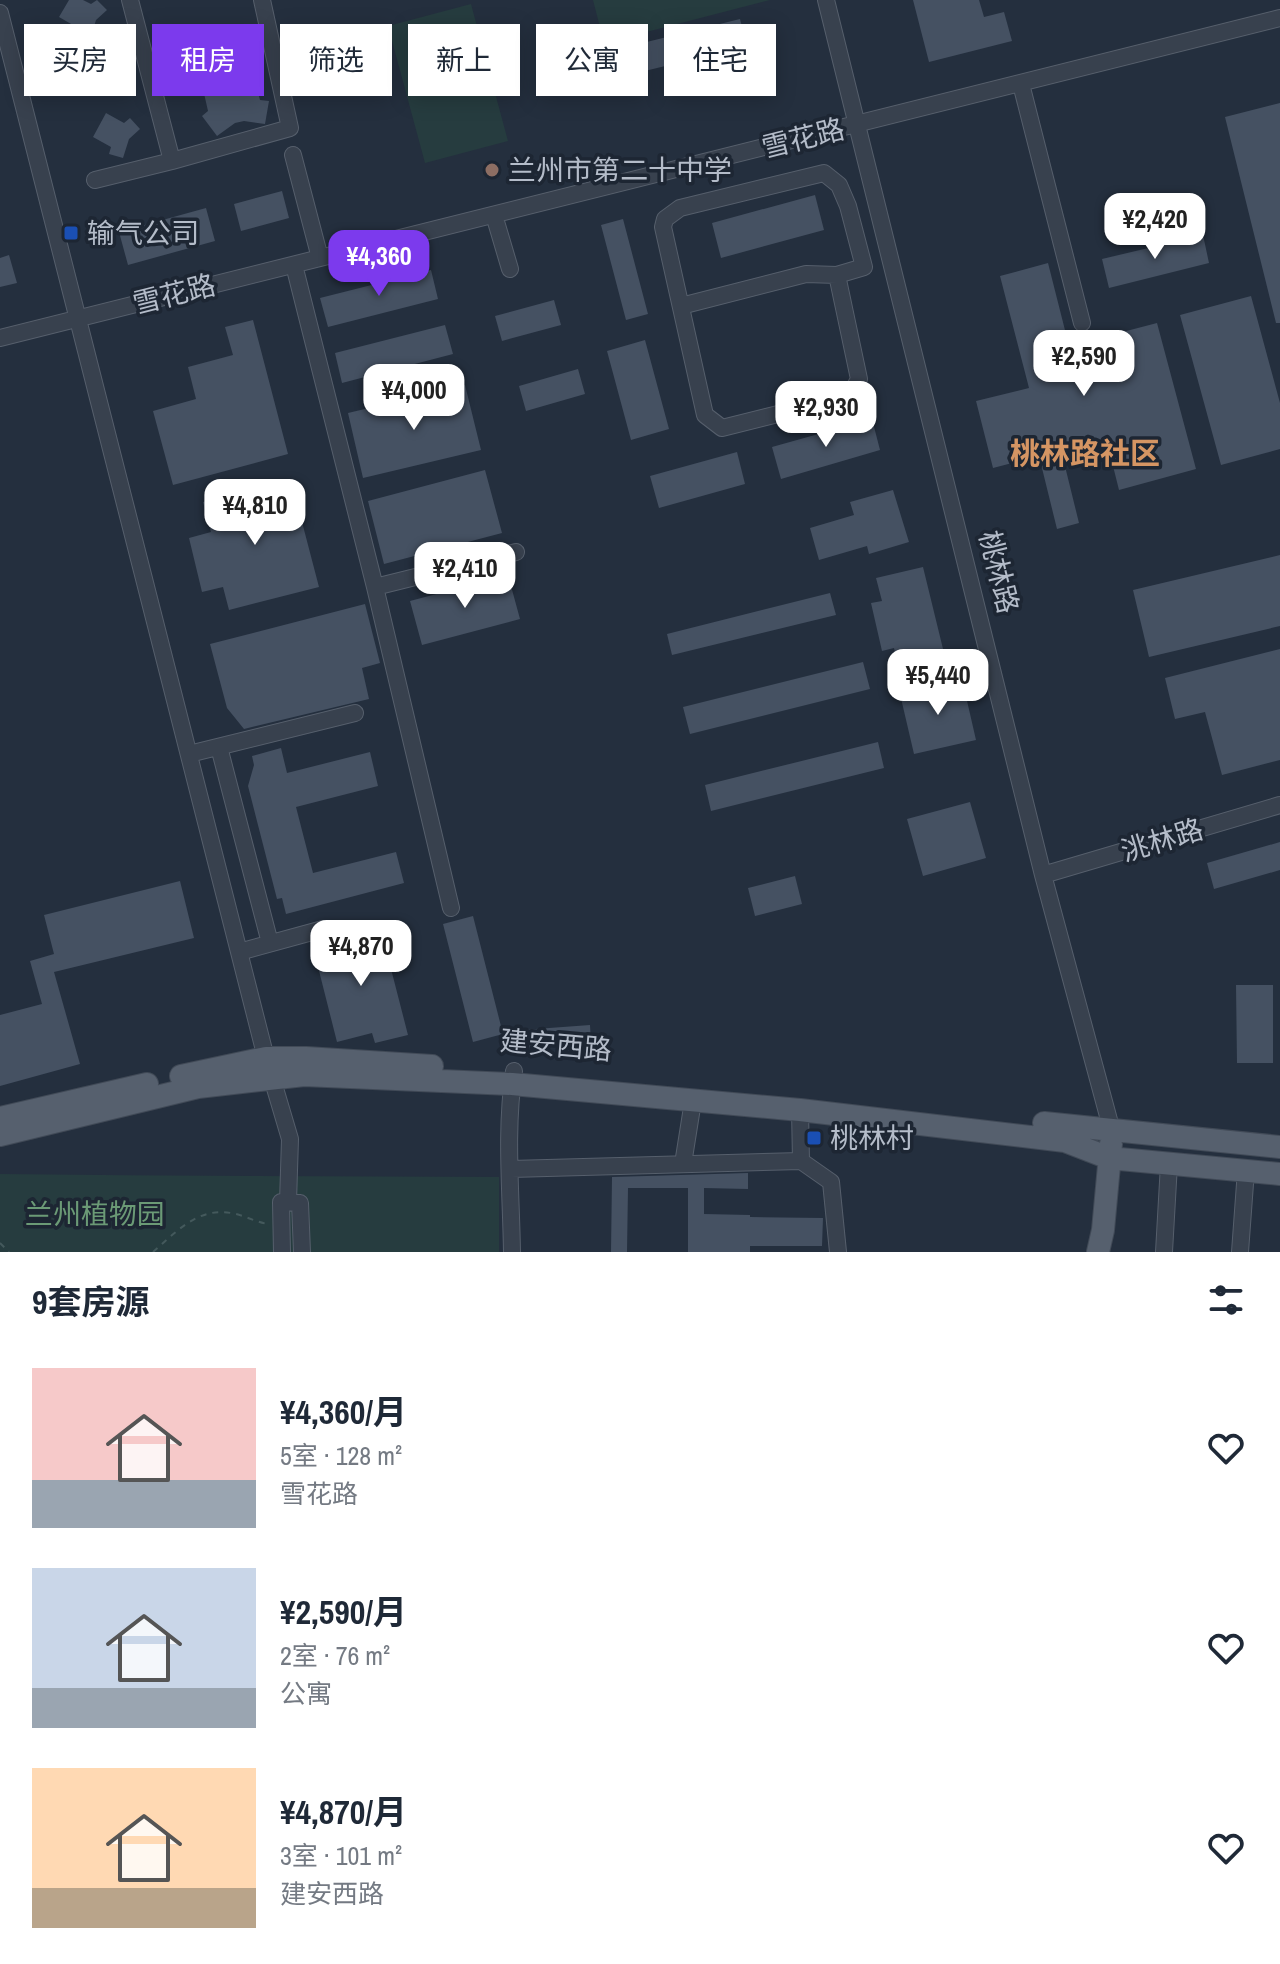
<!DOCTYPE html>
<html lang="zh">
<meta charset="utf-8">
<style>
:root{--surface:#fff;--page:#f2f2f3;--text:#1f2937;--muted:#747a83;--accent:#7c3aed}
body{margin:0;font-family:"Archivo Narrow","Noto Sans SC",sans-serif;background:var(--page);color:var(--text);height:100vh;display:flex;flex-direction:column;font-size:30px;white-space:nowrap}
*{box-sizing:border-box;margin:0}
p{font-size:26px;color:var(--muted)}
.icon{flex:none;width:44px;height:44px;fill:none;stroke:currentColor;stroke-width:2;stroke-linecap:round;stroke-linejoin:round}
.map{position:relative;height:1252px;overflow:hidden}
.side{display:flex;flex-direction:column;background:var(--surface);flex:1}
.side>*{flex:none}
.banner{position:absolute;left:24px;top:24px;width:800px;height:72px;display:flex;gap:16px}
.price{position:absolute;translate:-50% -68px;padding:0 18px;border-radius:16px;background:#fff;color:#222;font-size:26px;line-height:52px;filter:drop-shadow(0 2px 4px #0008)}
.price::after{content:'';position:absolute;left:50%;top:48px;width:24px;height:18px;margin-left:-12px;background:inherit;clip-path:polygon(0 0,100% 0,50% 100%)}
.price.current{background:var(--accent);color:#fff}
ul{padding:0;list-style:none}
li{display:flex;align-items:center;gap:24px;height:200px;padding:0 32px}
li span{display:grid;place-items:center;flex:none;width:224px;height:160px;border-radius:0px;color:#555}
li>.icon{margin-inline-start:auto}
span .icon{width:96px;height:96px;fill:#fffc;stroke-width:1}
li b{font-size:34px}
h2{display:flex;justify-content:space-between;align-items:center;height:96px;padding:0 32px;font-size:34px}
.tag{padding:0 28px;border-radius:0px;background:var(--surface);box-shadow:0 4px 20px #0003;font-size:28px;line-height:72px}
.tag.current{background:var(--accent);color:#fff}
.map>svg:first-child{display:block}
.green{fill:#263c3f}
.building{fill:#455162}
.lines{fill:none;stroke-linecap:round;stroke-linejoin:round}
.minor-casing{stroke:#565f6c;stroke-width:18}
.major-casing{stroke:#414a57;stroke-width:24}
.path{stroke:#44595c;stroke-width:2;stroke-dasharray:6 6;stroke-linecap:butt}
.minor{stroke:#38414e;stroke-width:16}
.major{stroke:#56606e;stroke-width:22}
.education-dot{fill:#8d6e63;stroke:#1d2633;stroke-width:3}
.transit-dot{fill:#1a4fb4;stroke:#1d2633;stroke-width:3}
.labels{text-anchor:middle;stroke-width:7;stroke-linejoin:round;paint-order:stroke}
.street-label{font-size:28px;fill:#b4bcc9;stroke:#1d2633}
.poi-label{font-size:28px;fill:#b4bcc9;stroke:#1d2633;text-anchor:start}
.park-label{font-size:28px;fill:#6b9a76;stroke:#1d2633}
.neighbourhood-label{font-size:30px;font-weight:bold;fill:#d59563;stroke:#1d2633}
</style>
<div class="map">
<svg width="1280" height="1252" viewBox="0 0 1280 1252">
<rect width="100%" height="100%" fill="#242f3e"/>
<path class="green" d="M593 0H770L604 43Z
M471 4 508 141 425 163 388 26Z
M0 1174C166 1176 332 1176 499 1177V1252H0Z"/>
<path class="building" d="M69 0H83L91 4 97 0 107 10 96 20 90 40 76 35 78 28 59 17Z
M913 0H979L984 17 1004 12 1012 41 929 62Z
M740 19 747 46 608 80 602 53Z
M254 78 260 100 269 101 265 124 244 121 235 123 217 136 202 116 208 111 203 89Z
M1280 103V323H1276L1225 117Z
M106 113 124 123 130 118 140 129 129 139 123 158 109 154 111 147 93 137Z
M282 191 289 218 241 231 234 204Z
M815 195 824 230 721 258 712 223Z
M206 208 215 241 128 265 119 232Z
M623 219 648 314 626 320 601 225Z
M1203 235 1209 263 1109 288 1102 259Z
M9 255 17 283 0 287V258Z
M1048 263 1069 346 1157 323 1196 469 1119 490 1106 438 1061 450 1079 523 1057 529 1039 456 993 468 976 401 1029 388 1000 276Z
M431 270 438 299 328 327 320 298Z
M1251 296 1280 403V449L1221 465 1180 315Z
M554 300 561 325 502 341 495 316Z
M253 320 288 454 173 485 153 411 196 399 188 367 233 355 225 327Z
M445 325 453 354 342 383 335 353Z
M645 340 669 429 631 440 607 351Z
M578 369 585 394 526 411 519 386Z
M465 385 481 450 363 478 348 413Z
M872 419 880 450 781 479 772 447Z
M737 452 745 484 659 508 650 476Z
M485 470 502 533 384 564 368 501Z
M291 480 319 587 229 610 223 587 202 592 189 538 211 532 203 502Z
M893 490 909 542 869 554 867 546 819 560 810 528 854 515 850 502Z
M1280 555V626L1149 657 1133 590Z
M923 567 944 653 898 665 894 648 882 651 871 603 882 601 876 578Z
M508 575 520 619 422 645 410 601Z
M830 593 836 615 672 655 667 634Z
M365 604 380 663 362 668 369 699 244 729 227 708 210 644Z
M1280 649V760L1222 775 1205 712 1175 719 1165 678Z
M863 662 870 689 690 734 683 707Z
M962 679 976 740 914 754 900 694Z
M878 742 884 768 711 811 705 785Z
M281 748 287 773 370 752 378 786 296 807 313 873 396 852 404 883 286 914 282 898 277 899 248 786 254 765 252 756Z
M970 802 986 858 923 876 907 819Z
M1280 842V870L1214 889 1207 863Z
M795 876 802 904 755 916 748 888Z
M180 881 194 938 54 972 80 1064 0 1086V1015L42 1004 30 961 54 954 44 915Z
M473 916 503 1034 473 1042 443 924Z
M381 930 408 1035 375 1043 372 1033 337 1042 313 947Z
M1236 985H1273V1063H1237Z
M590 1025 591 1043 523 1048 522 1030Z
M748 1173V1189L704 1188V1214L750 1215V1217L823 1218 822 1246H750V1252H688V1188H628L627 1252H611L612 1177Z"/>
<g class="lines">
<defs>
<path id="minor" d="M130 0 172 161
M826 0 1043 875 1112 1131
M0 13 266 1058 290 1139 288 1202
M1021 84 1082 323
M293 155 320 258
M95 180 172 161 290 128 262 0
M494 215 510 269
M294 265 375 587 451 908
M681 306 806 274 837 275 864 267 848 206 839 185 824 173 680 208 665 219 663 227 705 415 722 428 850 396 859 379 837 275
M0 338 1280 18
M375 587 516 552
M219 747 270 943
M189 754 355 713
M1043 875 1280 805
M239 952 323 929
M800 1110 801 1161 831 1182 838 1252
M683 1164 693 1101
M511 1169 801 1161
M282 1252 281 1202 300 1203 302 1252
M512 1252C511 1191 505 1131 514 1071
M1164 1252 1169 1164
M1240 1252 1246 1170"/>
<path id="major" d="M181 1076 266 1058H306L432 1066
M0 1118 147 1084
M1044 1123 1280 1147
M0 1135 198 1087 304 1075 512 1084 800 1110 1065 1141 1109 1158 1280 1174
M1098 1252 1103 1230 1111 1144"/>
</defs>
<use href="#minor" class="minor-casing"/>
<use href="#major" class="major-casing"/>
<path class="path" d="M0 1243 9 1252
M153 1252C176 1232 198 1207 231 1213 244 1215 255 1222 268 1224"/>
<use href="#minor" class="minor"/>
<use href="#major" class="major"/>
</g>
<circle class="education-dot" cx="492" cy="170" r="8"/>
<g class="transit-dot">
<rect x="63" y="225" width="16" height="16" rx="4"/>
<rect x="806" y="1130" width="16" height="16" rx="4"/>
</g>
<g class="labels">
<g class="street-label">
<text transform="translate(803 138) rotate(-14)" y="10">雪花路</text>
<text transform="translate(174 294) rotate(-14)" y="10">雪花路</text>
<text transform="translate(999 572) rotate(76)" y="10">桃林路</text>
<text transform="translate(1162 840) rotate(-17)" y="10">洮林路</text>
<text transform="translate(556 1045) rotate(5)" y="10">建安西路</text>
</g>
<g class="poi-label">
<text x="508" y="180">兰州市第二十中学</text>
<text x="87" y="243">输气公司</text>
<text x="830" y="1148">桃林村</text>
</g>
<g class="park-label">
<text x="95" y="1224">兰州植物园</text>
</g>
<g class="neighbourhood-label">
<text x="1085" y="464">桃林路社区</text>
</g>
</g>
</svg>
<b class="price" style="left:1155px;top:261px">¥2,420</b>
<b class="price current" style="left:379px;top:298px">¥4,360</b>
<b class="price" style="left:1084px;top:398px">¥2,590</b>
<b class="price" style="left:414px;top:432px">¥4,000</b>
<b class="price" style="left:826px;top:449px">¥2,930</b>
<b class="price" style="left:255px;top:547px">¥4,810</b>
<b class="price" style="left:465px;top:610px">¥2,410</b>
<b class="price" style="left:938px;top:717px">¥5,440</b>
<b class="price" style="left:361px;top:988px">¥4,870</b>
<div class="banner">
<a class="tag">买房</a>
<a class="tag current">租房</a>
<a class="tag">筛选</a>
<a class="tag">新上</a>
<a class="tag">公寓</a>
<a class="tag">住宅</a>
</div>
</div>
<section class="side">
<h2>9套房源<svg class="icon" aria-label="filters" viewBox="0 0 24 24"><path d="M4 7h16M4 17h16"/><circle cx="9" cy="7" r="2"/><circle cx="15" cy="17" r="2"/></svg></h2>
<ul>
<li><span style="background:linear-gradient(#f6c9c9 70%,#9aa5b1 0)"><svg class="icon" aria-label="home" viewBox="0 0 24 24"><path d="M3 11l9-7 9 7M6 9v11h12V9"/></svg></span><div><b>¥4,360/月</b><p>5室 · 128 m²</p><p>雪花路</p></div><svg class="icon" aria-label="heart" viewBox="0 0 24 24"><path d="M12 20l-8-8c-3-5 5-10 8-4 3-6 11-1 8 4z"/></svg></li>
<li><span style="background:linear-gradient(#c9d6e8 75%,#9aa5b1 0)"><svg class="icon" aria-label="home" viewBox="0 0 24 24"><path d="M3 11l9-7 9 7M6 9v11h12V9"/></svg></span><div><b>¥2,590/月</b><p>2室 · 76 m²</p><p>公寓</p></div><svg class="icon" aria-label="heart" viewBox="0 0 24 24"><path d="M12 20l-8-8c-3-5 5-10 8-4 3-6 11-1 8 4z"/></svg></li>
<li><span style="background:linear-gradient(#ffd9b3 75%,#b9a48a 0)"><svg class="icon" aria-label="home" viewBox="0 0 24 24"><path d="M3 11l9-7 9 7M6 9v11h12V9"/></svg></span><div><b>¥4,870/月</b><p>3室 · 101 m²</p><p>建安西路</p></div><svg class="icon" aria-label="heart" viewBox="0 0 24 24"><path d="M12 20l-8-8c-3-5 5-10 8-4 3-6 11-1 8 4z"/></svg></li>
</ul>
</section>
